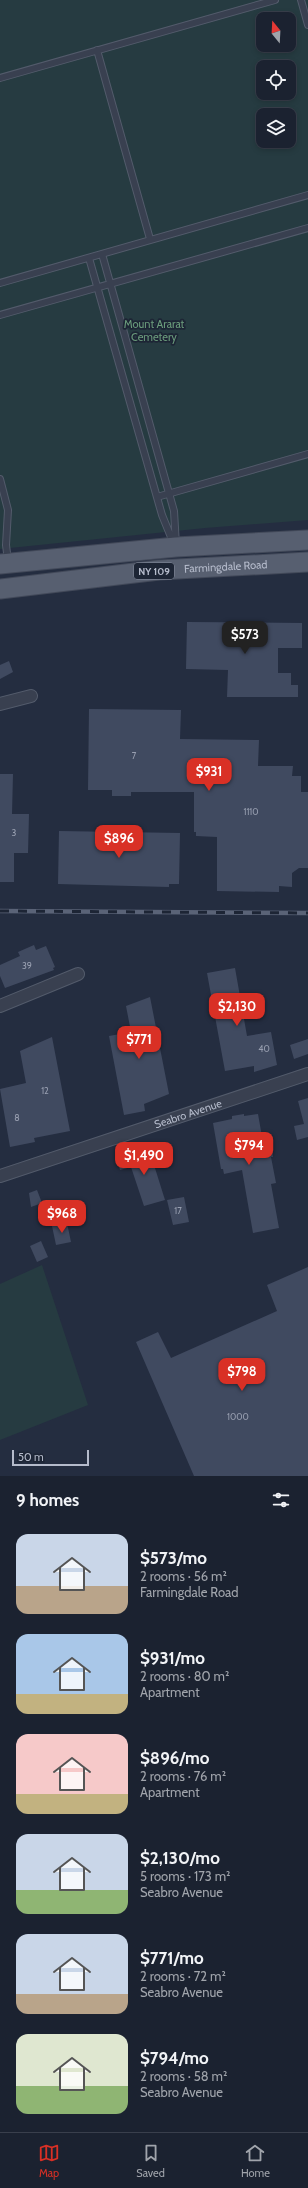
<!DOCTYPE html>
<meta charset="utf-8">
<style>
:root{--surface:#1b2230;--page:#282f3c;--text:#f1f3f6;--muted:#a0a4ab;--line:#393f4c;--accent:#d93025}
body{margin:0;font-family:Cabin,sans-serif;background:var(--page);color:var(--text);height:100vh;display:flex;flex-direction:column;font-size:15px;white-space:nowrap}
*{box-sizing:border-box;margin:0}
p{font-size:13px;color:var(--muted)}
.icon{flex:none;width:22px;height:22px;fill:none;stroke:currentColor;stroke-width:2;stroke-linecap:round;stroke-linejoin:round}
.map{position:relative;height:1476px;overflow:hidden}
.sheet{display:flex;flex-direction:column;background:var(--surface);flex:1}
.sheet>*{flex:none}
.needle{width:26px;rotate:342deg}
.controls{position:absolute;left:256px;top:12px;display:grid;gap:8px}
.controls a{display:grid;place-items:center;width:40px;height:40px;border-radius:8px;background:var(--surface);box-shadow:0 2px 6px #0003,0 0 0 1px var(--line);font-size:20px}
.scale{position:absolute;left:12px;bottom:10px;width:77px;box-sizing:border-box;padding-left:4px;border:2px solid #b5bbcb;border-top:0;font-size:11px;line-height:14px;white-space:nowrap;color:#b5bbcb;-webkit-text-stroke:3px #1d2535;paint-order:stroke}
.price{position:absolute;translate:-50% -34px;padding:0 9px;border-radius:8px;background:var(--accent);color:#fff;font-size:13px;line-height:26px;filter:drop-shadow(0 1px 2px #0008)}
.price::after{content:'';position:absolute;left:50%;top:24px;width:12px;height:9px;margin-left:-6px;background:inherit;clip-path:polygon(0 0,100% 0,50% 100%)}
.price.current{background:#222;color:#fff}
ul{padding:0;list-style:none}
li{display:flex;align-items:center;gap:12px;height:100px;padding:0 16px}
li span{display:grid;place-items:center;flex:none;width:112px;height:80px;border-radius:12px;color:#555}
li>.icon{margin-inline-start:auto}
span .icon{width:48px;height:48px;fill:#fffc;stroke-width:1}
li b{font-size:17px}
h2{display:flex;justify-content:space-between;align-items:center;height:48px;padding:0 16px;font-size:17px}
.dock{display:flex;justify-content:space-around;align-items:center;height:56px;border-top:1px solid var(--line);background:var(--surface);font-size:11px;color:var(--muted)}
.dock a{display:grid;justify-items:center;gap:2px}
.dock .current{color:var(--accent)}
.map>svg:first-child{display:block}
.green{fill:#263b41;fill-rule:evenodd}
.building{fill:#404a60}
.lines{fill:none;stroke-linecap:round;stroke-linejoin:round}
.lane-casing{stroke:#535b6b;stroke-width:8}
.street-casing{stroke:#535b6b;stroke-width:14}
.primary-casing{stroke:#424959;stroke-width:21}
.lane{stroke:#394050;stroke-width:6}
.street{stroke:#394050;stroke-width:12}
.primary{stroke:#575f70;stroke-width:19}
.rail-casing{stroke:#5a6377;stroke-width:4.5}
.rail{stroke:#1d2535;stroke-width:3;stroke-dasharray:9;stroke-linecap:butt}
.labels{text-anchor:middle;stroke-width:3.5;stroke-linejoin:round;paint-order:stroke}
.number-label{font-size:9px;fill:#989fb0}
.shield{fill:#1d2535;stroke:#878e9e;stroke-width:1}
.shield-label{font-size:10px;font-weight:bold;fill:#b5bbcb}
.park-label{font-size:11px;fill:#6b9c7c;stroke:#1d2535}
.street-label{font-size:11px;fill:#b5bbcb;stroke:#1d2535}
</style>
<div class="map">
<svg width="308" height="1476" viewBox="0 0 308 1476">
<rect width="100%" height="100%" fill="#242d40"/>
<path class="green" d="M0 0H308V520L205 528 0 549ZM263 19H289V45H263ZM263 67H289V93H263ZM263 115H289V141H263Z
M42 1265 88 1405 0 1440V1284Z"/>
<path class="building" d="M187 622 302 623V648H278V673H291V685H298V697H227L228 670 186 669Z
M9 661 13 672 0 679V665Z
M89 709 181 710 180 739 259 740 258 766H293L292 776H301V792H308V868H299L292 873V887L279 886V892L217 891V837L196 836V832H194V792H131V796H112V790H88Z
M0 774H13L12 814H29L28 853H14V882H0Z
M59 831 180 833 179 884H169V887L58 884Z
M34 945 36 950 46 946 55 967 53 968 54 970 5 988 0 976V965L20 956 18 952Z
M235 968 247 1036 271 1032 277 1065 254 1072V1066L225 1071 207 973Z
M150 997 169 1094 144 1104 145 1111 124 1115 109 1036 131 1032 126 1006Z
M52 1037 70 1131 34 1138 35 1142 10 1147 0 1089 26 1083 20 1051Z
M308 1039V1054L294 1059 290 1045Z
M308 1098V1137L297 1140 294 1126 304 1124 298 1101Z
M244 1114V1116L258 1114 264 1148 272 1147 273 1157H271L276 1183 271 1184 279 1228 253 1233 242 1170 224 1174 223 1169H221L213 1123 232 1119V1116Z
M149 1149 165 1200 144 1206 131 1167 120 1170 117 1159Z
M37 1190 42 1203 31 1207 29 1193Z
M184 1197 189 1222 173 1225 167 1200Z
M67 1223 71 1242 56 1245 52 1226Z
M41 1241 48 1257 37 1262 30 1246Z
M308 1267V1476H194L136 1342 158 1332 171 1358 277 1311 267 1285Z"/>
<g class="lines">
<defs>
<path id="lane" d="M301 0 308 25
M97 50 150 239
M0 78 275 0
M102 254 174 511 176 545
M89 258 162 515 173 542
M0 283 308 195
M0 315 308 228
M0 479 8 510 6 545 8 561
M157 497 308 454"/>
<g id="street">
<path d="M0 704 31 696"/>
<path d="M0 1006 78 974"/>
<path id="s1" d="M0 1176 308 1074"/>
</g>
<g id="primary">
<path d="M0 564 176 547 308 540"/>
<path id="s2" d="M0 589 159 570 308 562"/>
</g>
</defs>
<use href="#lane" class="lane-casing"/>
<use href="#street" class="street-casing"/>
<use href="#primary" class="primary-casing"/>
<use href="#lane" class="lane"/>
<use href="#street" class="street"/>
<use href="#primary" class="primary"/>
<defs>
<path id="rail" d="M0 911 308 913"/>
</defs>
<use href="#rail" class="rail-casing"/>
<use href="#rail" class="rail"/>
</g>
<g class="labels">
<g class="number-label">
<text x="134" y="759">7</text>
<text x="251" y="815">1110</text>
<text x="14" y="836">3</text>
<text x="27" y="969">39</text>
<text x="264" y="1052">40</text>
<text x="45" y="1094">12</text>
<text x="17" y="1121">8</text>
<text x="178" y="1214">17</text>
<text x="238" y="1420">1000</text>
</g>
<rect class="shield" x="134" y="563" width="40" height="16" rx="3"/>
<g class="shield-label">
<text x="154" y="575">NY 109</text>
</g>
<g class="park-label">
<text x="154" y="328">Mount Ararat<tspan x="154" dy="13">Cemetery</tspan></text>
</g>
<g class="street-label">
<text dy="4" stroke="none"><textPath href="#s2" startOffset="227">Farmingdale Road</textPath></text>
<text dy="4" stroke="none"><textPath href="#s1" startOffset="198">Seabro Avenue</textPath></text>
</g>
</g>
</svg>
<div class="controls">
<a><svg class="needle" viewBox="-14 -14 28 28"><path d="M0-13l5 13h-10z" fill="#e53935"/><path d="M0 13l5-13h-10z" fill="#a0a4ab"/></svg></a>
<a><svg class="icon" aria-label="locate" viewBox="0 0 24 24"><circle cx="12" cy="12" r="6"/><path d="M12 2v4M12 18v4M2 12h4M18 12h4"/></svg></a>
<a><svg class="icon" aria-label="layers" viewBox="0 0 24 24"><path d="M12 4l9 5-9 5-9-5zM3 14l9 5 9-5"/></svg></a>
</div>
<div class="scale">50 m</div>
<b class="price current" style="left:245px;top:655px">$573</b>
<b class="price" style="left:209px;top:792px">$931</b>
<b class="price" style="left:119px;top:859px">$896</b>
<b class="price" style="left:237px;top:1027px">$2,130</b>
<b class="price" style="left:139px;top:1060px">$771</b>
<b class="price" style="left:249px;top:1166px">$794</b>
<b class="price" style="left:144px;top:1176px">$1,490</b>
<b class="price" style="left:62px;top:1234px">$968</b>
<b class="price" style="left:242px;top:1392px">$798</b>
</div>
<section class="sheet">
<h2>9 homes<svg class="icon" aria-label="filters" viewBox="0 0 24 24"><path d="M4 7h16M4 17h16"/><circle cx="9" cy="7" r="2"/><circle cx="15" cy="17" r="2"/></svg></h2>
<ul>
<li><span style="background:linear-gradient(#c9d6e8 65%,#b9a48a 0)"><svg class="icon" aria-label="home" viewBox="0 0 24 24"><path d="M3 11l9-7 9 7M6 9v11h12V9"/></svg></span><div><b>$573/mo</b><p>2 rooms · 56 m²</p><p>Farmingdale Road</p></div></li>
<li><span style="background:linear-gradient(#a9c7e8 75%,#c2b280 0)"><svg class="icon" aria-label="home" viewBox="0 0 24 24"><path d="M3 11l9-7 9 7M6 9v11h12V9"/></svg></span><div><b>$931/mo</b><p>2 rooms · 80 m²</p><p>Apartment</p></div></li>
<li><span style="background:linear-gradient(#f6c9c9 75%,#c2b280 0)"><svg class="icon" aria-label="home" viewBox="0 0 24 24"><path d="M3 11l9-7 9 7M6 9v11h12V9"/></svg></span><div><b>$896/mo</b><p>2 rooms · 76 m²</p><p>Apartment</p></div></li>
<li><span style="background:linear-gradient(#c9d6e8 70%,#8fb573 0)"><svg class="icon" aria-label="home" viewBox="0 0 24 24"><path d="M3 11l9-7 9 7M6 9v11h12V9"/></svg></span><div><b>$2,130/mo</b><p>5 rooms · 173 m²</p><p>Seabro Avenue</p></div></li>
<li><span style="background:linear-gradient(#c9d6e8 75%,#b9a48a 0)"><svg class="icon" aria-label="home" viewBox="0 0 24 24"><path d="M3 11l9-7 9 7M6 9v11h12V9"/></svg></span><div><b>$771/mo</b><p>2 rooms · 72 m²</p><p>Seabro Avenue</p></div></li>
<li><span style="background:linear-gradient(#dfe7d0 65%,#8fb573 0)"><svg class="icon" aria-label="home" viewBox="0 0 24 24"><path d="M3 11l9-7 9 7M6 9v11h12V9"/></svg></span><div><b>$794/mo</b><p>2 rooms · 58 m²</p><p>Seabro Avenue</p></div></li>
</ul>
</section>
<nav class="dock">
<a class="current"><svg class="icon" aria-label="map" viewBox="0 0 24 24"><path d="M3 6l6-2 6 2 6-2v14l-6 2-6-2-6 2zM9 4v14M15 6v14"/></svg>Map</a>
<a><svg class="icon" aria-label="saved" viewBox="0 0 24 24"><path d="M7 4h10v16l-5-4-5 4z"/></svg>Saved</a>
<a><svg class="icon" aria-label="home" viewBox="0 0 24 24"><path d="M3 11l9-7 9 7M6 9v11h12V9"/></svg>Home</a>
</nav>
